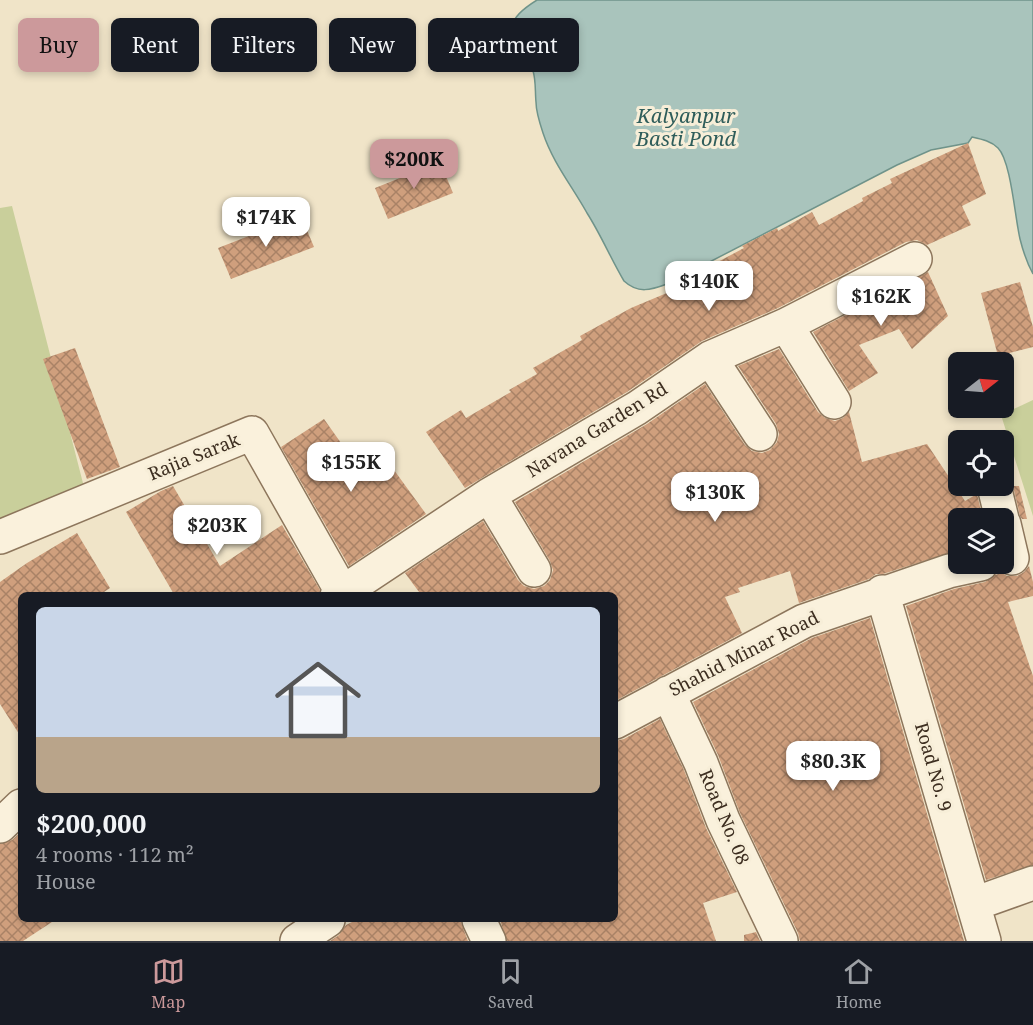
<!DOCTYPE html>
<meta charset="utf-8">
<style>
:root{--surface:#171b24;--page:#242831;--text:#f1f3f6;--muted:#9ea1a6;--line:#363941;--accent:#cc999b}
body{margin:0;font-family:"Noto Serif",serif;background:var(--page);color:var(--text);height:100vh;display:flex;flex-direction:column;font-size:22px;white-space:nowrap}
*{box-sizing:border-box;margin:0}
p{font-size:20px;color:var(--muted)}
.icon{flex:none;width:33px;height:33px;fill:none;stroke:currentColor;stroke-width:2;stroke-linecap:round;stroke-linejoin:round}
.map{position:relative;flex:1;overflow:hidden}
.sheet{position:absolute;left:18px;top:592px;width:600px;height:330px;display:flex;flex-direction:column;background:var(--surface);border-radius:9px;box-shadow:0 3px 9px #0003}
.sheet>*{flex:none}
.hud{position:absolute;left:18px;top:18px;width:600px;height:54px;display:flex;gap:12px}
.needle{width:39px;rotate:73deg}
.fabs{position:absolute;left:948px;top:352px;display:grid;gap:12px}
.fabs a{display:grid;place-items:center;width:66px;height:66px;border-radius:9px;background:var(--surface);box-shadow:0 3px 9px #0003;font-size:30px}
.price{position:absolute;translate:-50% -51px;padding:0 14px;border-radius:12px;background:#fff;color:#222;font-size:20px;line-height:39px;filter:drop-shadow(0 2px 3px #0008)}
.price::after{content:'';position:absolute;left:50%;top:36px;width:18px;height:14px;margin-left:-9px;background:inherit;clip-path:polygon(0 0,100% 0,50% 100%)}
.price.active{background:var(--accent);color:#111}
ul{padding:0;list-style:none}
li{display:grid;align-content:center;gap:12px;height:318px;padding:0 18px}
li span{display:grid;place-items:center;height:186px;border-radius:9px;color:#555}
li>.icon{margin-inline-start:auto}
span .icon{width:108px;height:108px;fill:#fffc;stroke-width:1}
li b{font-size:26px}
.pill{padding:0 21px;border-radius:9px;background:var(--surface);box-shadow:0 3px 9px #0003;font-size:21px;line-height:54px}
.pill.active{background:var(--accent);color:#111}
.tab-bar{display:flex;justify-content:space-around;align-items:center;height:84px;border-top:2px solid var(--line);background:var(--surface);font-size:16px;color:var(--muted)}
.tab-bar a{display:grid;justify-items:center;gap:3px}
.tab-bar .active{color:var(--accent)}
.map>svg:first-child{display:block}
.green{fill:#c9cf9b}
.water{fill:#a9c4bc;stroke:#6f938a;stroke-width:1.5}
.building{fill:url(#building-cross-hatch)}
.lines{fill:none;stroke-linecap:round;stroke-linejoin:round}
.minor-casing{stroke:#8d765c;stroke-width:36}
.minor{stroke:#faf1dc;stroke-width:33}
.labels{text-anchor:middle;stroke-width:6;stroke-linejoin:round;paint-order:stroke}
.street-label{font-size:18px;fill:#3d2e20;stroke:#f7eed8}
.water-label{font-size:20px;font-style:italic;fill:#2f5d5a;stroke:#f7eed8}
</style>
<div class="map">
<svg width="1033" height="941" viewBox="0 0 1033 941">
<defs>
<pattern id="building-cross-hatch" width="8" height="8" patternUnits="userSpaceOnUse" patternTransform="scale(1.5)"><rect width="8" height="8" fill="#cf9f7d"/><path d="M0 0l8 8M0 8l8-8" fill="none" stroke="#a98266"/></pattern>
</defs>
<rect width="100%" height="100%" fill="#f0e4c8"/>
<path class="green" d="M12 206 85 491 0 525V208Z
M1033 400V516L1001 415Z"/>
<path class="water" d="M537 0H1033V274C1027 263 1023 251 1020 239 1015 218 1011 161 998 148 991 141 981 139 972 137L968 143 931 150 897 165 667 284C651 290 638 294 624 281 611 259 601 235 587 213 572 186 553 163 543 133 540 124 536 112 536 102 535 92 536 80 533 71 523 37 490 29 537 0Z"/>
<path class="building" d="M968 143 986 194 962 206 971 225 927 245 917 240 906 242 778 308 702 341 627 392 465 488 426 432 461 410 466 418 511 392 509 390 537 374 533 368 582 340 580 336 631 308 674 290 677 295 720 273 714 264 744 248 742 246 777 228 778 231 812 212 819 225 863 201 862 198 892 183 890 179Z
M440 162 453 193 388 219 375 188Z
M301 216 314 247 231 279 218 248Z
M928 272 948 316 912 349 899 329 859 345 878 373 849 391 813 332Z
M1020 282 1033 327V347L998 356 981 293Z
M75 348 120 467 87 479 43 359Z
M779 349 818 412 825 418 835 421 843 418 849 412 862 462 927 444 965 501 977 494 983 519H958V550L883 574H876L869 579 799 603 790 571 738 588 740 592 725 597 742 633 615 701V596H422L405 573 483 521 518 580 524 586 534 589 544 586 550 580 553 570 550 561 515 502 647 424 705 384 745 445 752 451 762 453 770 450 777 442 779 434 776 424 738 366Z
M324 419 363 474 386 459 426 514 349 566 281 447Z
M173 486 220 566 282 525 320 590 319 596H175L126 512 161 491Z
M1013 486H1019L1027 519H1022L1020 516Z
M77 533 110 588 98 596H21V737L0 704V582L27 563Z
M1029 566 1033 582V596L1008 602 1033 676V865L986 880 906 606 954 589 985 582 995 575 1002 573 1007 576H1017L1024 572Z
M870 618 964 941H800L798 933 740 813 718 755 693 702 812 638Z
M660 719 684 770 706 828 737 892 703 903 716 941H507L500 920H615V741L624 739Z
M21 832V920H55L23 941H0V844L12 840Z
M356 920H460L468 941H330L339 935 346 925Z
M756 932 760 941H744V935Z"/>
<g class="lines">
<defs>
<path id="minor" d="M786 325 915 259
M710 358 760 434
M994 486 1002 519
M489 495 534 570
M1004 524 1012 558
M0 537 252 433 342 592
M882 592 984 941
M337 596 489 495 637 408 710 358 786 325 834 402
M668 693 701 763 723 820 781 941
M615 722 804 621 949 571 981 564
M0 826 21 806
M974 904 1033 883
M479 920 489 941
M297 941 328 920"/>
</defs>
<use href="#minor" class="minor-casing"/>
<use href="#minor" class="minor"/>
</g>
<g class="labels">
<g class="street-label">
<text transform="translate(597 430) rotate(-32)" y="6">Navana Garden Rd</text>
<text transform="translate(194 457) rotate(-22)" y="6">Rajia Sarak</text>
<text transform="translate(744 654) rotate(-27)" y="6">Shahid Minar Road</text>
<text transform="translate(933 767) rotate(74)" y="6">Road No. 9</text>
<text transform="translate(724 817) rotate(67)" y="6">Road No. 08</text>
</g>
<g class="water-label">
<text x="686" y="123">Kalyanpur<tspan x="686" dy="23">Basti Pond</tspan></text>
</g>
</g>
</svg>
<div class="fabs">
<a><svg class="needle" viewBox="-14 -14 28 28"><path d="M0-13l5 13h-10z" fill="#e53935"/><path d="M0 13l5-13h-10z" fill="#9ea1a6"/></svg></a>
<a><svg class="icon" aria-label="locate" viewBox="0 0 24 24"><circle cx="12" cy="12" r="6"/><path d="M12 2v4M12 18v4M2 12h4M18 12h4"/></svg></a>
<a><svg class="icon" aria-label="layers" viewBox="0 0 24 24"><path d="M12 4l9 5-9 5-9-5zM3 14l9 5 9-5"/></svg></a>
</div>
<b class="price active" style="left:414px;top:190px">$200K</b>
<b class="price" style="left:266px;top:248px">$174K</b>
<b class="price" style="left:709px;top:312px">$140K</b>
<b class="price" style="left:881px;top:327px">$162K</b>
<b class="price" style="left:351px;top:493px">$155K</b>
<b class="price" style="left:715px;top:523px">$130K</b>
<b class="price" style="left:217px;top:556px">$203K</b>
<b class="price" style="left:833px;top:792px">$80.3K</b>
<div class="hud">
<a class="pill active">Buy</a>
<a class="pill">Rent</a>
<a class="pill">Filters</a>
<a class="pill">New</a>
<a class="pill">Apartment</a>
</div>
<section class="sheet">
<ul>
<li><span style="background:linear-gradient(#c9d6e8 70%,#b9a48a 0)"><svg class="icon" aria-label="home" viewBox="0 0 24 24"><path d="M3 11l9-7 9 7M6 9v11h12V9"/></svg></span><div><b>$200,000</b><p>4 rooms · 112 m²</p><p>House</p></div></li>
</ul>
</section>
</div>
<nav class="tab-bar">
<a class="active"><svg class="icon" aria-label="map" viewBox="0 0 24 24"><path d="M3 6l6-2 6 2 6-2v14l-6 2-6-2-6 2zM9 4v14M15 6v14"/></svg>Map</a>
<a><svg class="icon" aria-label="saved" viewBox="0 0 24 24"><path d="M7 4h10v16l-5-4-5 4z"/></svg>Saved</a>
<a><svg class="icon" aria-label="home" viewBox="0 0 24 24"><path d="M3 11l9-7 9 7M6 9v11h12V9"/></svg>Home</a>
</nav>
